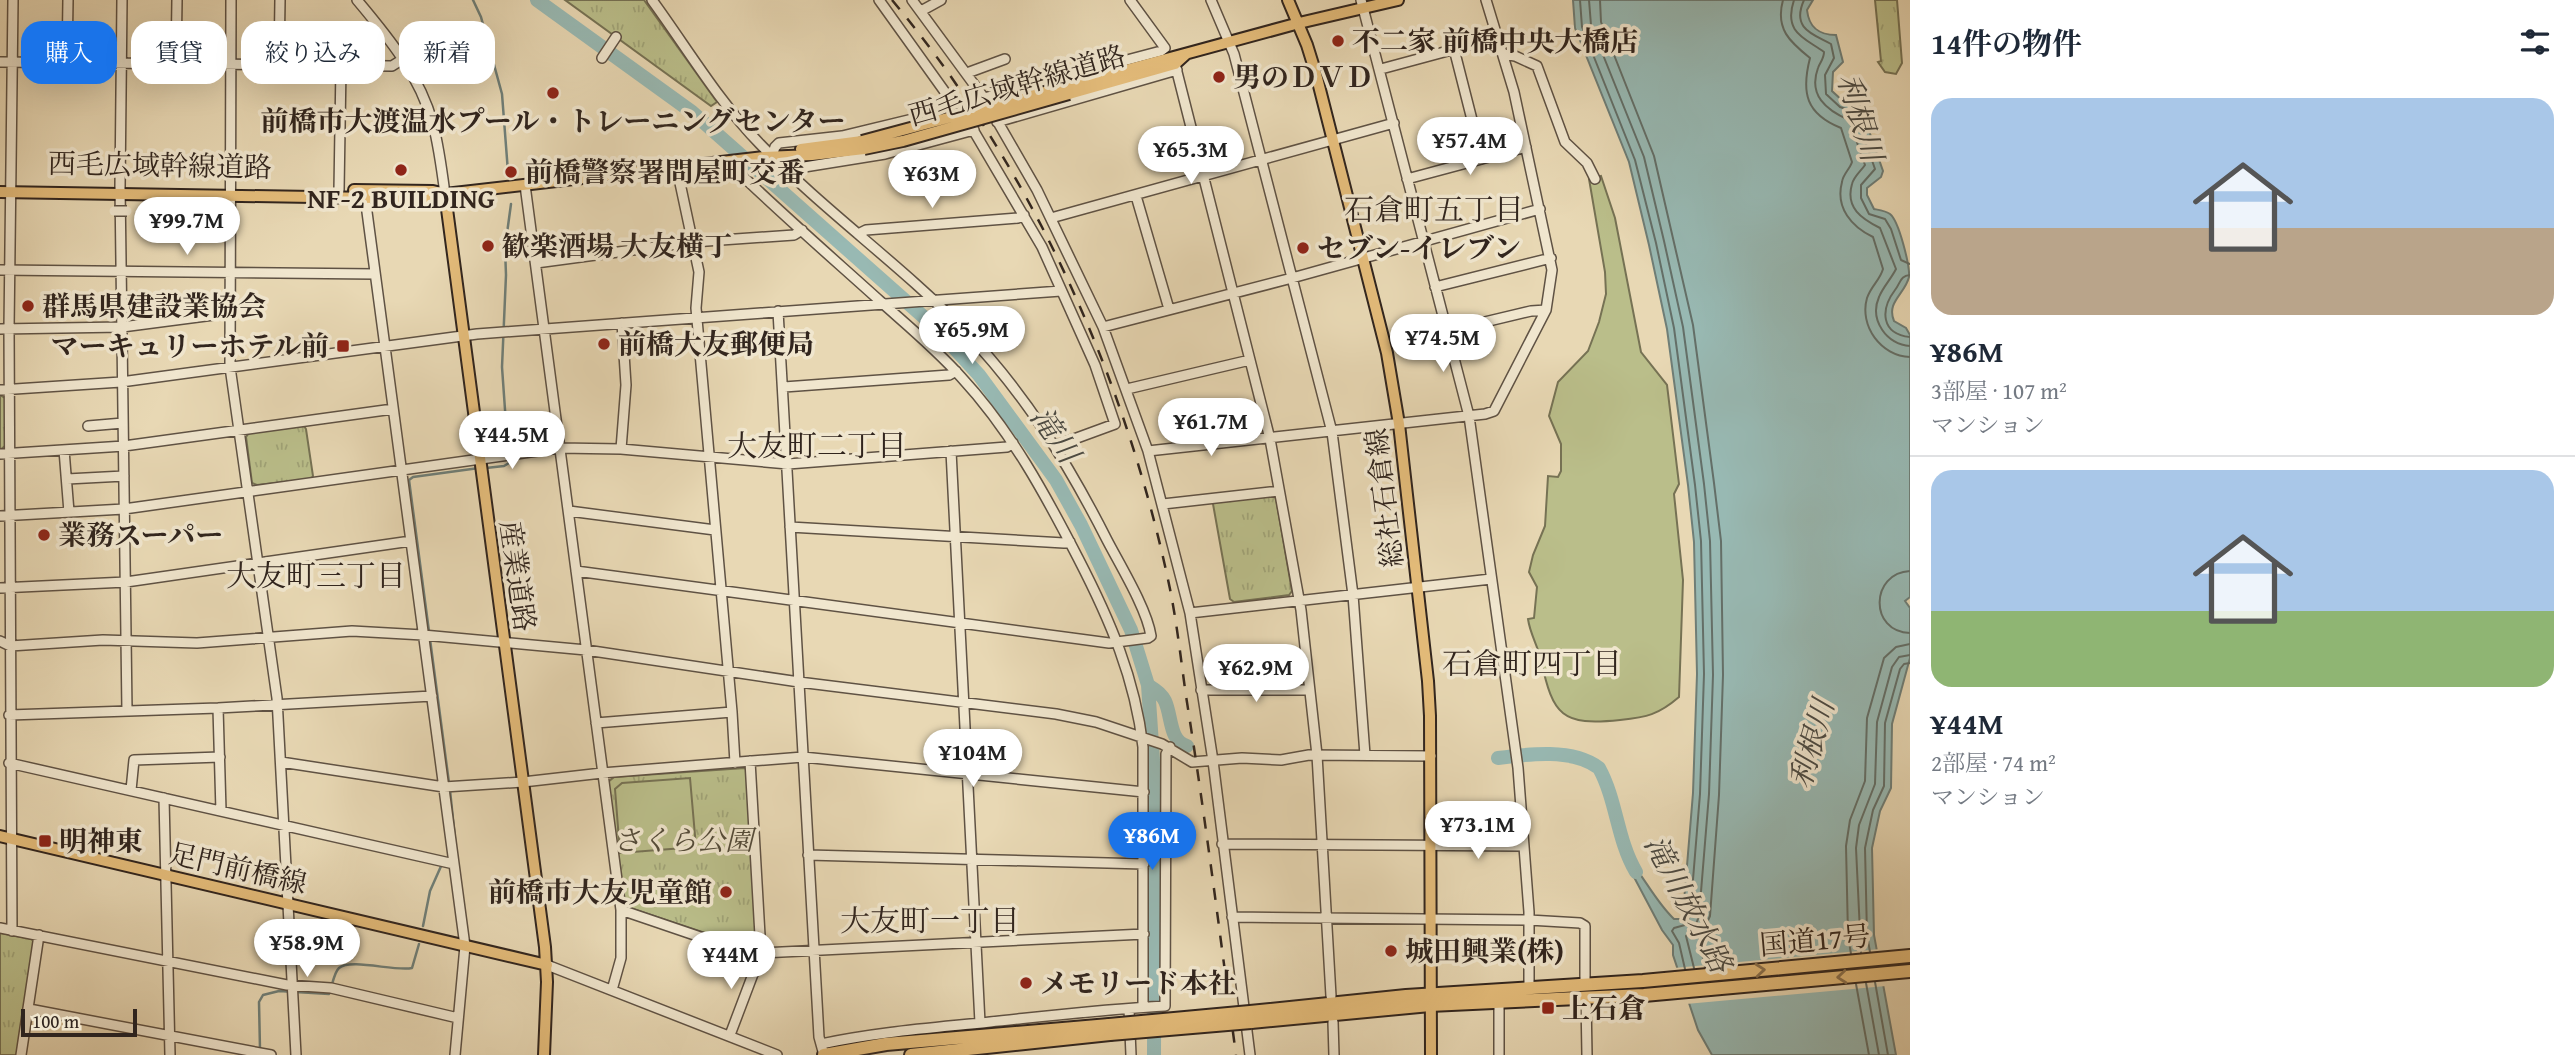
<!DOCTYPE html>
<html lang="ja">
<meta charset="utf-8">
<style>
:root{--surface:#fff;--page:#f6f6f7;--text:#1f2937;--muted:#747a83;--line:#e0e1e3;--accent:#1a73e8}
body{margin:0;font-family:"Gentium Book Plus","Noto Serif JP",serif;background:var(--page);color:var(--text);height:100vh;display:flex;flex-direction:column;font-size:26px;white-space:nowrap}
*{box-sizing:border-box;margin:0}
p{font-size:23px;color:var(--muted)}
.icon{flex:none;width:38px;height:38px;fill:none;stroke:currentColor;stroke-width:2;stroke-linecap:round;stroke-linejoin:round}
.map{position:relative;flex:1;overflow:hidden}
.sheet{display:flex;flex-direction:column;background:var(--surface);width:665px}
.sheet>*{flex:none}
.hud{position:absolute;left:21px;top:21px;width:665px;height:63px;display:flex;gap:14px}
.scale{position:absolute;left:21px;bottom:18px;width:116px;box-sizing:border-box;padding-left:7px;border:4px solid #31251e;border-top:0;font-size:19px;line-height:24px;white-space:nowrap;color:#31251e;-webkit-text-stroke:5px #f0e6ce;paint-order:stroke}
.price{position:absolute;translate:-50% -60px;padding:0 16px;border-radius:24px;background:#fff;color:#222;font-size:23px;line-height:46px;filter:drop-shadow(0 2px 4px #0008)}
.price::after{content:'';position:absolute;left:50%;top:42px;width:21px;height:16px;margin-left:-10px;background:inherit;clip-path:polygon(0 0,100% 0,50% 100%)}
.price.active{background:var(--accent);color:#fff}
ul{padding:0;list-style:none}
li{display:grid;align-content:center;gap:14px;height:371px;padding:0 21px}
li+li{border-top:2px solid var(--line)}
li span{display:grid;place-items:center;height:217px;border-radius:21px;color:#555}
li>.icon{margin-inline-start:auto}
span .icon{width:126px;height:126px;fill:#fffc;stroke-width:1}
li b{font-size:30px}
h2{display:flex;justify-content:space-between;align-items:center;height:84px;padding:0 21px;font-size:30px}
.pill{padding:0 24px;border-radius:21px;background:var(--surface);box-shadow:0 7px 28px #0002;font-size:24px;line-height:63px}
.pill.active{background:var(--accent);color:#fff}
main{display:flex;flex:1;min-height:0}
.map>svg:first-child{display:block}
.park{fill:url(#park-tufts);stroke:#767254;stroke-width:2}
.pitch{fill:#babe8a;stroke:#767254;stroke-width:2}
.water{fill:#98b9b3;stroke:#6f7e77;stroke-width:2}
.pier{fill:#e8d8b4}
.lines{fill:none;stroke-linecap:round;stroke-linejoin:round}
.shore{stroke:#646f68;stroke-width:2}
.stream{stroke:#6f7e77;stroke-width:2.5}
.river{stroke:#98b9b3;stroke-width:14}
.minor-casing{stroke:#5f5244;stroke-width:12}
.major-casing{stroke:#31251e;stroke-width:14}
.highway-casing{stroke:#31251e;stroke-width:16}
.minor{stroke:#f0e6ce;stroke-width:9}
.major{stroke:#e4bc7a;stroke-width:10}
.highway{stroke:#e4bc7a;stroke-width:12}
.rail{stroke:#31251e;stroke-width:2.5;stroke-dasharray:12 12;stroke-linecap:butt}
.minor-bridge-casing{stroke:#5f5244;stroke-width:12;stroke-linecap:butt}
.major-bridge-casing{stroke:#31251e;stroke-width:14;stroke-linecap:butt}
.highway-bridge-casing{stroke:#31251e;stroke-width:16;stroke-linecap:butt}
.minor-bridge{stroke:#f0e6ce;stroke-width:9}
.major-bridge{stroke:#e4bc7a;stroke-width:10}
.highway-bridge{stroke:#e4bc7a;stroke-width:12}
.oneway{stroke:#8a704c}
.poi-dot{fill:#8f2418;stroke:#f0e6ce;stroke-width:2.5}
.labels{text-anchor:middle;stroke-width:7;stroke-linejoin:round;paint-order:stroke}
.poi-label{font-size:28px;font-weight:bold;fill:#31251e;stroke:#f0e6ce;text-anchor:start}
.street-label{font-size:28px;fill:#31251e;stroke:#f0e6ce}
.park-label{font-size:28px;font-style:italic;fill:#534b39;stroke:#f0e6ce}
.water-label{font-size:30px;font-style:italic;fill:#4b4a43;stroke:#f0e6ce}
.neighbourhood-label{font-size:30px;fill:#31251e;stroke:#f0e6ce}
</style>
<main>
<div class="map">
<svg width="1910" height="1055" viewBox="0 0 1910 1055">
<defs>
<pattern id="park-tufts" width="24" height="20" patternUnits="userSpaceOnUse" patternTransform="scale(1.75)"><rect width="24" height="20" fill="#babe8a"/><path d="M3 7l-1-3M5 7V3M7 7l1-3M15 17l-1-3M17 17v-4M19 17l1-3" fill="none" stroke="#a0a377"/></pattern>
</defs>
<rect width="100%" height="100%" fill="#e8d8b4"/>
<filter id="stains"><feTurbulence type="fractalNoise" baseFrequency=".00286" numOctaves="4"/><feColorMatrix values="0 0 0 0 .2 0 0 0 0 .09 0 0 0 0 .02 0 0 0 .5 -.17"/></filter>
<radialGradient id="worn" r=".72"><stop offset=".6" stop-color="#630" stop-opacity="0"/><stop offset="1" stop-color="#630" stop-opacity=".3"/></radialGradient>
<path class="park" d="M565 0H644L717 102 711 106Z
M1875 0H1897L1902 63 1896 74 1885 72 1878 62 1881 61Z
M0 395 5 398V446L0 450Z
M304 426 306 429 313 476 311 479 257 485 252 483 246 437 249 433Z
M1272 495 1276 498 1292 591 1289 595 1234 602 1230 599 1213 504 1215 501Z
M745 768 748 773 756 946 753 949 627 907 624 903 607 783 614 777Z
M0 933 32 939 34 943 17 1055H0Z"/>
<path class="pitch" d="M1601 176 1615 218 1641 352 1667 385 1679 484 1674 494 1683 580 1679 697C1658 715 1647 717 1620 720 1562 726 1553 716 1541 660 1538 646 1530 634 1528 619L1534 618 1537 587 1529 572 1533 555 1545 526 1548 476 1558 477 1561 471V444L1549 416 1558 382 1588 351 1599 322 1606 294 1605 272 1589 179Z
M690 778 696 847 620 853 615 789 622 783Z"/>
<path class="water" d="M1573 0H1813L1807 10C1809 28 1819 35 1836 35L1843 62 1833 72 1832 91 1844 102 1860 105 1883 171 1881 177 1867 188V195L1874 209C1879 210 1886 211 1890 214 1899 221 1910 266 1909 277 1905 294 1886 302 1894 321L1906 328 1910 335V597L1905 601 1910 608V658L1892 724 1891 788 1880 811 1872 848 1874 935 1896 1055H1712L1698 1030 1673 955V945L1662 930 1626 862V856C1644 876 1655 901 1674 919H1681L1683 914 1693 793 1697 674 1694 542 1688 485 1667 329 1649 245 1629 162 1575 28Z"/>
<path class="pier" d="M1880 949 1883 965 1679 983 1674 968Z
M1883 966 1886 986 1686 1004 1680 986Z"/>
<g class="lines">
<path class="shore" d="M1580 0 1582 27 1635 160 1656 243 1674 328 1695 485 1701 541 1704 674 1700 794 1690 916 1685 925 1674 928 1672 931 1679 943 1685 969
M1589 0 1591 25 1644 157 1664 241 1683 327 1704 484 1710 541 1713 675 1709 794 1699 916 1695 927 1686 936 1694 968
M1600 0 1601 22 1654 156 1693 325 1714 483 1721 541 1723 675 1719 795 1710 916 1699 940 1705 967
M1783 0C1775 29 1790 42 1810 58 1801 93 1806 114 1841 128L1852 162C1850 169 1843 174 1842 182 1835 208 1852 227 1873 237L1883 269C1880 280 1871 286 1867 298 1859 326 1881 356 1910 357
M1794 0C1783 33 1805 38 1824 52 1824 59 1820 62 1818 68 1808 95 1826 110 1849 120L1865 165C1861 171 1854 176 1852 184 1845 208 1862 219 1880 228L1896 269C1891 279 1883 287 1879 297 1869 320 1887 345 1910 346
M1804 0C1791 29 1813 34 1831 44L1834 58 1825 75 1826 94 1840 107 1855 112 1875 169 1861 185V198L1869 214 1885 219 1891 229 1901 260 1910 264
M1910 275C1900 276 1901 282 1895 290 1880 310 1881 334 1910 337
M1910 571C1870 573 1869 632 1910 633
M1870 952 1867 935 1865 848 1873 810 1884 786 1885 723 1900 669 1904 664 1910 663
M1861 953 1856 848 1859 825 1875 784 1877 722 1892 667 1899 657 1910 655
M1851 954 1848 935 1846 846 1850 820 1865 781 1867 718 1884 658 1896 647 1910 644
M1875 982 1888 1055
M1866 983 1879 1055
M1856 984 1869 1055"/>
<path class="stream" d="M473 0 481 17 502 94 508 172
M508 452 502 367 506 275 505 248 511 204
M486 468 504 466 509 463V458
M449 783 409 480 413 477 479 468
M450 790 456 849
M423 926 430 891 442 864
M260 1049 259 1002 263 995 279 991 329 994C332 987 334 972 339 968 351 958 396 972 412 968L419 944"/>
<path class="river" d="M537 0 692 112 935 327 979 375 1056 480 1081 525 1131 630 1148 685 1155 789 1154 1055
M1148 685C1155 690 1161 693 1165 701 1172 716 1169 741 1187 746
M1498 758C1528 754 1573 748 1599 768 1617 801 1617 840 1636 872"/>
<defs>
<path id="minor" d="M122 0 120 187 127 711
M231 0 230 367 277 698 296 1055
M357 0C389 38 420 76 433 124 439 147 442 171 445 194
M879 0 955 106 962 111 1042 247 1095 365 1115 424 1055 446
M912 0 984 98 1037 190 1103 327 1148 451 1190 613 1213 761 1250 1055
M1211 0 1234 54 1332 432 1353 595 1365 755
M1361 0 1469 416 1518 768 1529 912V988
M921 11 941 0
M1454 49 1482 159
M1503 54 1515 56 1537 66 1565 142 1587 163 1595 179
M602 58 616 37
M0 62 392 66 403 59
M67 62 68 0
M176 63 177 0
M279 64 280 0
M1175 64 1270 439 1301 610 1317 755 1331 996
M1381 69 1496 38
M967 73 1005 59
M984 98 1161 51 1165 48 1130 0
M997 122 1177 70
M772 156 775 147 779 143 842 136 950 110 955 106
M728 162C777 210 829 255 880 301 908 326 936 349 961 377 1011 431 1045 494 1078 558 1110 620 1135 678 1143 747V1007
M677 169 699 272 696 308 732 712 735 763
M792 176 798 168 885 154 974 130
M1407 179 1526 147
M525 185 621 910V958L612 990
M339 190 341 66
M1136 196 1169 309
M365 197 465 946 455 1055
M1051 218 1394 123
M858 234 866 230 1018 218 1024 215
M536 263 693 242 794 235 802 230
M0 270 375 274
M1435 287 1551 258
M778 311 819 1037 824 1055
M1103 327 1292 278 1540 209
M0 329 122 327 229 313
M1447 331 1531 311 1546 310
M784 387 949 375 956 371
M1127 389 1250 360
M0 390 121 382 477 334 1061 291
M88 426 123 423
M621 449 626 385 622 323
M64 450 69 512
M951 451 980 1023
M1148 451 1485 414 1494 411 1546 310 1552 270 1514 92 1486 0
M0 454 124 446 393 409
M67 479 124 476
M1163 504 1279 491
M569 511 715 530
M0 516 124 509 559 448 621 449 788 464 1007 447 1013 443
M790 527 1064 543 1070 542
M576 571 1109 643 1148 638 1151 636C1147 609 1120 565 1107 540 1068 463 1024 392 964 330 900 264 824 211 760 144 719 102 687 48 652 0
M0 588 126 582 411 541
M1190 613 1491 579
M0 641 10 646 103 640 197 643 352 631 423 635 586 650 799 682 1056 714 1096 722 1162 744 1192 762 1242 758 1281 760 1309 755 1431 756
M1220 668V674
M1201 690H1309
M218 708 221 811
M9 715 218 708 432 696
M596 723 732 712
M281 762 444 787 523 782 602 773 803 757 1144 792
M9 763 454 864
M131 790 134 760 220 757
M164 798 170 1055
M1222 844 1524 846
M808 855 1144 864
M621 910 718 943 761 953 1144 934
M1232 917 1529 920 1580 923 1585 926V985
M0 928 287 985 331 988 458 1018
M12 931 9 329 13 0
M547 965 777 1055
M1586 999 1587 1055
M1499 1001V1055
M29 1009 271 1055
M1129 1009 1131 1055
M1333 1022 1334 1055
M730 1035 761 953 750 761
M821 1044C877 1032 933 1028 990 1022 1048 1016 1107 1009 1165 1006L1166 754 1170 747
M21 1055 39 935"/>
<path id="major" d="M1288 0 1307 45 1316 74 1387 353 1399 424 1428 681 1430 716 1431 1055
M1067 86 1299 23 1398 0
M1069 94 1175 64 1186 54
M801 149 862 141
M354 190 433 191 445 194
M0 192 434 199 445 194 764 157 812 155 864 149
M445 194 545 947 547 982 544 1055
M0 836 547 965"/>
<path id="highway" d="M1250 1012 1406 996 1643 981 1910 956
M1251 1022 1430 1005 1644 995 1910 971
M824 1055 886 1044 1109 1025
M911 1055 1110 1034"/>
</defs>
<use href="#minor" class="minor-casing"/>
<use href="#major" class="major-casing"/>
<use href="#highway" class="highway-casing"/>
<use href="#minor" class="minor"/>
<use href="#major" class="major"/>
<use href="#highway" class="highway"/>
<path class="rail" d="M892 0C1031 166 1126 377 1170 589 1177 624 1181 660 1186 696 1205 815 1220 935 1236 1055"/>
<defs>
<path id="minor-bridge" d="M114 211H127"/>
<path id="major-bridge" d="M862 141 1067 86
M864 149 903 141 1069 94"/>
<path id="highway-bridge" d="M1109 1025 1250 1012
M1110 1034 1251 1022"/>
</defs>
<use href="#minor-bridge" class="minor-bridge-casing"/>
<use href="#major-bridge" class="major-bridge-casing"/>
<use href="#highway-bridge" class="highway-bridge-casing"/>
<use href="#minor-bridge" class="minor-bridge"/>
<use href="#major-bridge" class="major-bridge"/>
<use href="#highway-bridge" class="highway-bridge"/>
</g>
<defs><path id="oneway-chevron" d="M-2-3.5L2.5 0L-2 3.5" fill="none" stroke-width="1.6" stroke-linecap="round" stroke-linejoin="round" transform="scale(1.75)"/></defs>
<g class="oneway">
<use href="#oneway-chevron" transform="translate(1760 970) rotate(-5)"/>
<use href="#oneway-chevron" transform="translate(1842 977) rotate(175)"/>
</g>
<g class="poi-dot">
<circle cx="1338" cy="41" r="7"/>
<circle cx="1219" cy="77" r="7"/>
<circle cx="553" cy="93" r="7"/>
<circle cx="401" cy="170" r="7"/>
<circle cx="511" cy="172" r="7"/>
<circle cx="488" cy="246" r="7"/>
<circle cx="1303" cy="248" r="7"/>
<circle cx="28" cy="306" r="7"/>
<circle cx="604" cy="344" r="7"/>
<rect x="336" y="339" width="14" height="14" rx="3.5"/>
<circle cx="44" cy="535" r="7"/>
<rect x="38" y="834" width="14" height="14" rx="3.5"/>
<circle cx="726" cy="892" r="7"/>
<circle cx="1391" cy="951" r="7"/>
<circle cx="1026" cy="983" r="7"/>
<rect x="1541" y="1001" width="14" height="14" rx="3.5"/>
</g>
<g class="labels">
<g class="poi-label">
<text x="1352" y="51">不二家 前橋中央大橋店</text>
<text x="1233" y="87">男のＤＶＤ</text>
<text x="553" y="131" text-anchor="middle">前橋市大渡温水プール・トレーニングセンター</text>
<text x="525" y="182">前橋警察署問屋町交番</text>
<text x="401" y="208" text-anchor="middle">NF-2 BUILDING</text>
<text x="502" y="256">歓楽酒場 大友横丁</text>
<text x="1317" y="258">セブン-イレブン</text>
<text x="42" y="316">群馬県建設業協会</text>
<text x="618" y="354">前橋大友郵便局</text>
<text x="329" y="356" text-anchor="end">マーキュリーホテル前</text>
<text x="58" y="545">業務スーパー</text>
<text x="59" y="851">明神東</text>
<text x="712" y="902" text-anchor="end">前橋市大友児童館</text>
<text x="1405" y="961">城田興業(株)</text>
<text x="1040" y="993">メモリード本社</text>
<text x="1562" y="1018">上石倉</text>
</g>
<g class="street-label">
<text transform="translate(1017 85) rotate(-16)" y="10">西毛広域幹線道路</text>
<text transform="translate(160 165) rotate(1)" y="10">西毛広域幹線道路</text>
<text transform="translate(1384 498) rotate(-97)" y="10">総社石倉線</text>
<text transform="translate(518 576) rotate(82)" y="10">産業道路</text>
<text transform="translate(238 868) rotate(13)" y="10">足門前橋線</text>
<text transform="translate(1815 940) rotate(-5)" y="10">国道17号</text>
</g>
<g class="park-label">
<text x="683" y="850">さくら公園</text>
</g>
<g class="water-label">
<text transform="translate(1860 117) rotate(73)" y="10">利根川</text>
<text transform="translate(1055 435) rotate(55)" y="10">滝川</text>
<text transform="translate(1812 744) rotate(-74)" y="10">利根川</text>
<text transform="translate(1688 904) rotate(62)" y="10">滝川放水路</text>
</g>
<g class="neighbourhood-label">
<text x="1434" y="220">石倉町五丁目</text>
<text x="817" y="456">大友町二丁目</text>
<text x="316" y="586">大友町三丁目</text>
<text x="1532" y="674">石倉町四丁目</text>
<text x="930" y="931">大友町一丁目</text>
</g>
</g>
<rect width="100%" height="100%" filter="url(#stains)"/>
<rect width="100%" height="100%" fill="url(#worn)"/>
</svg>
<div class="scale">100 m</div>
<b class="price" style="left:1470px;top:177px">¥57.4M</b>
<b class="price" style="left:1191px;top:186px">¥65.3M</b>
<b class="price" style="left:932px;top:210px">¥63M</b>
<b class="price" style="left:187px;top:257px">¥99.7M</b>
<b class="price" style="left:972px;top:366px">¥65.9M</b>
<b class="price" style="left:1443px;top:374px">¥74.5M</b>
<b class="price" style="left:1211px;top:458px">¥61.7M</b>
<b class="price" style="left:512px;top:471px">¥44.5M</b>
<b class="price" style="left:1256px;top:704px">¥62.9M</b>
<b class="price" style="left:973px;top:789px">¥104M</b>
<b class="price" style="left:1478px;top:861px">¥73.1M</b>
<b class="price active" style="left:1152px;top:872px">¥86M</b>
<b class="price" style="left:307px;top:979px">¥58.9M</b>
<b class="price" style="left:731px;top:991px">¥44M</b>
<div class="hud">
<a class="pill active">購入</a>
<a class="pill">賃貸</a>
<a class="pill">絞り込み</a>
<a class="pill">新着</a>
</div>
</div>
<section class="sheet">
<h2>14件の物件<svg class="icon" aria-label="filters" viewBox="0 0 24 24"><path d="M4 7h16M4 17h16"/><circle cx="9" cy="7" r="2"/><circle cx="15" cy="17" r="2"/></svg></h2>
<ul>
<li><span style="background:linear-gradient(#a9c7e8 60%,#b9a48a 0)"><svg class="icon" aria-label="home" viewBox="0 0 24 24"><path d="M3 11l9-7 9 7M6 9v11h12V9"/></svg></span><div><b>¥86M</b><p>3部屋 · 107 m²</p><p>マンション</p></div></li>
<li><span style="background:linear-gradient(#a9c7e8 65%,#8fb573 0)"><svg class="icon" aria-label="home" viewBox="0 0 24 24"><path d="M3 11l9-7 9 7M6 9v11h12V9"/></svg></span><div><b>¥44M</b><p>2部屋 · 74 m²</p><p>マンション</p></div></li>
</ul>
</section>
</main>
